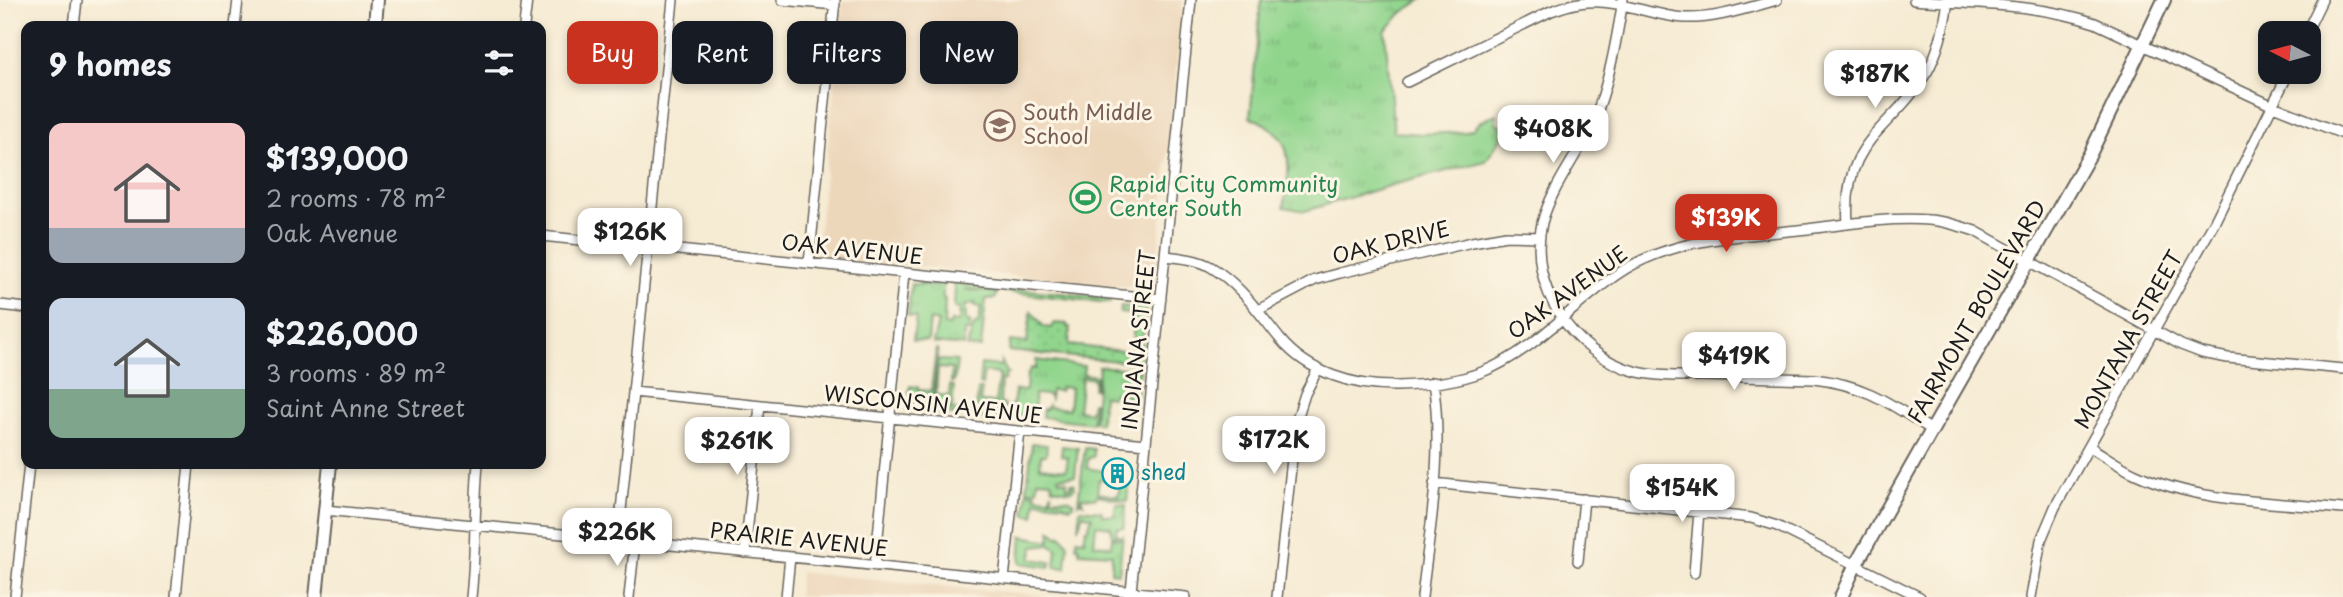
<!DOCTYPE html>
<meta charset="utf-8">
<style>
:root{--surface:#171b24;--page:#20242c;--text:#f1f3f6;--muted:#9ea1a6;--accent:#c8321e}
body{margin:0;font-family:"Playpen Sans",sans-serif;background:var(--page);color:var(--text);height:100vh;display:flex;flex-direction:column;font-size:26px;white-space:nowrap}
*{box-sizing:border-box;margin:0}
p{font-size:23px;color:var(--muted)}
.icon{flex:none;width:38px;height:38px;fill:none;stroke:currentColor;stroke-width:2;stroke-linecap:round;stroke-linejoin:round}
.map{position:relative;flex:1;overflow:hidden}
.drawer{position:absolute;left:21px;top:21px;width:525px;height:448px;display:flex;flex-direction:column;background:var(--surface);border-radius:14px;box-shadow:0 4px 10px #0003}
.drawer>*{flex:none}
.guide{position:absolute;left:567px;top:21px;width:665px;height:63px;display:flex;gap:14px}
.needle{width:46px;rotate:276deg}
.tools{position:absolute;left:2258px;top:21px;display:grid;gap:14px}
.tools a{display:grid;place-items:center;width:63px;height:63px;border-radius:14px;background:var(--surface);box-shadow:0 4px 10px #0003;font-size:35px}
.price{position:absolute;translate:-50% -60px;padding:0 16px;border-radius:14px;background:#fff;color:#222;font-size:23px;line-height:46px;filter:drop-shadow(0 2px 4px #0008)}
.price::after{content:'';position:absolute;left:50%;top:42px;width:21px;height:16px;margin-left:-10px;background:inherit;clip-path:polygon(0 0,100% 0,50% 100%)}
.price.selected{background:var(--accent);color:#fff}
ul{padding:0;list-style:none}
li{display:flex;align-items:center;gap:21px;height:175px;padding:0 28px}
li span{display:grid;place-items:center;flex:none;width:196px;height:140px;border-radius:14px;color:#555}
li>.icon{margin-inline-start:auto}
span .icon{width:84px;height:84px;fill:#fffc;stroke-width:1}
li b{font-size:30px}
h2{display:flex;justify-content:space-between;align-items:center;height:84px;padding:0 28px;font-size:30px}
.chip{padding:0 24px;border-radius:14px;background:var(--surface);box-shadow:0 4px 10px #0003;font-size:24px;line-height:63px}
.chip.selected{background:var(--accent);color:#fff}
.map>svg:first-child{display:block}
.built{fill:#edd7bb}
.grass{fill:url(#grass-tufts);stroke:#567854;stroke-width:2}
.park{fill:url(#park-dots);stroke:#567854;stroke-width:2}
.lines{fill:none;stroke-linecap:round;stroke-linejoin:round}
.street-casing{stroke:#68645c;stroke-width:12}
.secondary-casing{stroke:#68645c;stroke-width:16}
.street{stroke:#fff;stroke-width:9}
.secondary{stroke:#fff;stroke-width:12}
.labels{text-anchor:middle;stroke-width:6;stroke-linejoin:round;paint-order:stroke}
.education-label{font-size:21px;fill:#785e54;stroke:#fcf5e5;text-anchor:start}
.leisure-label{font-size:21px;fill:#27864d;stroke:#fcf5e5;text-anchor:start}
.street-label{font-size:21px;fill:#1c1c1c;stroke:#fcf5e5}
.culture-label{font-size:21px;fill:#0d838f;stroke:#fcf5e5;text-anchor:start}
</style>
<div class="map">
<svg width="2343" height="597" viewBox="0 0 2343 597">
<defs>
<pattern id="grass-tufts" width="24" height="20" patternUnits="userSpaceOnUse" patternTransform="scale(1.75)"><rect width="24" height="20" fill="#91d58d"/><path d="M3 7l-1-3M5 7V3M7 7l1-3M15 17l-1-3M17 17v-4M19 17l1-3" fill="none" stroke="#7cb679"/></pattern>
<pattern id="park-dots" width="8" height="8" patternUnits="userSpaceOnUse" patternTransform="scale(1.75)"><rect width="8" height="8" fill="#91d58d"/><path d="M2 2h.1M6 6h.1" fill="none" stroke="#7cb679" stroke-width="1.8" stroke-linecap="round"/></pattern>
</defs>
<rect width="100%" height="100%" fill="#fcf5e5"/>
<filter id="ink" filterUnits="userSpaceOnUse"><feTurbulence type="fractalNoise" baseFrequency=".0143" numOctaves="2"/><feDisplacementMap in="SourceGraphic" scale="14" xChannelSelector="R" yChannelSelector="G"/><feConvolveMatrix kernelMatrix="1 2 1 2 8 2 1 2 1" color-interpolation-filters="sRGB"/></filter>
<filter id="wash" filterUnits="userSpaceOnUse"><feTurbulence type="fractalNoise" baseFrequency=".00686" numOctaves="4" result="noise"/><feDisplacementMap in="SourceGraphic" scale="28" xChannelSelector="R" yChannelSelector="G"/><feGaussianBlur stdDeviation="1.57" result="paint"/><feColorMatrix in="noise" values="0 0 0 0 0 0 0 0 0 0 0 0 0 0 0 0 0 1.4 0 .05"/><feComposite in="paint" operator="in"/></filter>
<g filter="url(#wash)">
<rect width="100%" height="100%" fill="#f6ebd3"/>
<path class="built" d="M843 0H1183L1155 284 1152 289 825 258 820 256 817 251Z
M800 572 976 589 1050 597H798Z"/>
<path class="grass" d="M1261 0H1422L1403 12 1385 31 1394 132 1422 134 1465 132 1473 129 1479 122 1496 114V123L1507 129 1486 161 1392 185 1305 211 1284 207C1290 164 1297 135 1250 117Z
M920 279 943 282V299H945L944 325 950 326 951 321 959 322 960 309 954 308 955 288 951 283 995 287 997 292 964 289 997 293 995 299H986L981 348 967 347 974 325 979 322 981 307 975 306V303L965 306 966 321 970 322 969 331H964V346L933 343 938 322 930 320 928 341 913 340 916 317 908 316 911 284 939 286 920 283Z
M1008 288 1110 298V303L1006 292Z
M936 349H938L932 406 908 403 910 386 918 387V390L931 391Z
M938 360 957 361 954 382H951L952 369 938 368 936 395 949 396 950 385 954 386 952 408 933 406Z
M1036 360 1084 366 1083 374 1096 376 1095 389 1093 388 1094 379 1082 377 1078 410 1090 412 1092 402H1094L1092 423 1042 417 1043 409H1047L1048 405 1050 407 1069 409 1071 388 1061 387 1060 391 1051 390 1050 399 1048 395 1034 394 1035 417 1006 413 1007 407 1013 404 1015 390 1026 391 1027 375 1031 368 1036 369Z
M1001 361 1008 374 1005 375V380H1001L1000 404H1004V413L976 410 978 389H982L980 402 995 403 999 374 984 372 982 385 979 384 981 364 1000 366Z
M1099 366 1140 370 1136 405 1127 404 1126 394 1112 393V397L1103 396 1100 423 1094 422Z
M908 405 1004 415V420L907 410Z
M1032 443 1047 445 1046 455H1041L1040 467 1066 470 1068 457 1061 456 1062 446 1078 448 1075 476 1058 477 1059 480 1067 481V488L1071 486V483H1074L1075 487 1070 491 1053 488 1051 481 1038 480 1037 490H1027Z
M1085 448 1094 449V456L1088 459 1087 468 1129 476V480L1099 479 1097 493 1118 496 1120 484 1129 485 1127 501 1097 495 1096 498 1081 497 1083 503 1080 501 1078 503Z
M1027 492 1036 493V497L1049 498 1052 492 1051 498 1069 499 1073 502V505L1070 507 1063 504 1036 501 1034 516 1025 514Z
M1116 504 1126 505 1124 528H1117L1116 533 1119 536H1112L1111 527 1096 525 1094 544 1111 546 1112 538 1119 539 1123 535 1119 573 1111 572 1112 554 1079 552V547H1076L1077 539 1084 540 1086 529H1088L1092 517 1083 514 1078 528 1080 509 1102 511V515L1114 516Z
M1051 530 1059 537 1061 535 1068 544 1066 568 1055 567 1057 549 1050 544 1034 546 1031 559 1051 562 1050 567 1020 563 1022 536 1050 541Z"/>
<path class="park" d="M1121 306 1146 308 1140 363 1009 351 1010 341 1027 343 1031 311 1044 327 1052 328 1054 323 1067 324V327H1070L1069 345 1131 352 1135 318 1131 317V314L1120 313Z"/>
</g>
<g filter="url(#ink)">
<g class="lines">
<defs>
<path id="street" d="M782 0 835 5
M1623 0C1617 37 1608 90 1592 124 1577 157 1551 188 1542 223 1527 286 1573 354 1634 371 1656 377 1681 376 1703 376 1740 377 1777 378 1814 379 1866 385 1889 403 1932 430
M1914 0C1974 5 2037 3 2095 23L2273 106 2343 134
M74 26 77 0
M235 26 238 0
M524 26 527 0
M2306 33 2322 0
M1407 82 1551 11C1563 7 1575 2 1588 2 1621 0 1653 16 1685 18 1716 19 1747 8 1777 0
M1848 224C1842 138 1890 133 1927 72 1939 51 1945 24 1948 0
M541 236 1161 299
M1165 256C1180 258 1197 259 1211 267 1241 285 1258 312 1280 339 1308 373 1355 387 1398 386 1426 385 1456 382 1482 372 1534 352 1573 304 1619 273 1674 237 1744 236 1808 229 1847 224 1889 217 1929 220 1945 221 1960 226 1975 231L2181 345 2202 353 2228 358 2343 369
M809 263 835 0
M0 305 26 308
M1258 310 1315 280 1340 273 1472 242 1506 236 1540 237
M633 392 1146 444
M2090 447C2105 456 2120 467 2136 474 2199 503 2275 502 2343 509
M1434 483 1751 518 1777 526 1920 597
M325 510 1186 597
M618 540 673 0
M745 553 760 405
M1578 561 1584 499
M875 566 904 273
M1694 573 1699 511
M1004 579 1020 431
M1131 591 1191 0
M15 597 29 464
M176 597 189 464
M471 597C476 552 474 509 478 464
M629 597 635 541
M786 597 790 557
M1277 597 1296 422 1305 394 1318 369
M1422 597C1430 526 1444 453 1433 382
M2031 597 2041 540 2055 507 2214 223 2289 72"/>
<path id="secondary" d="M375 26 377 0
M316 597 330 464
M1841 597 1855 566 1932 430 2090 154 2164 0"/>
</defs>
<use href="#street" class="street-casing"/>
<use href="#secondary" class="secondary-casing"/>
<use href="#street" class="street"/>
<use href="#secondary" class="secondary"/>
</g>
</g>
<defs>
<symbol id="school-ring" viewBox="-11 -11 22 22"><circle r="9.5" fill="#fcf5e5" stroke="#8d6e63" stroke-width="1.5"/><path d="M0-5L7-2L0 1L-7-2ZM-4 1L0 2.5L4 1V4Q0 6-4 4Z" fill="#8d6e63"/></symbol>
<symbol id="stadium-ring" viewBox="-11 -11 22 22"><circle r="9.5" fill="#fcf5e5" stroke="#2e9e5b" stroke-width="1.5"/><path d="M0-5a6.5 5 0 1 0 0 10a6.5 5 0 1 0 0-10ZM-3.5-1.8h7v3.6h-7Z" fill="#2e9e5b"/></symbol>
<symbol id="building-ring" viewBox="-11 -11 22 22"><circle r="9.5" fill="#fcf5e5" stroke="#0f9aa8" stroke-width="1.5"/><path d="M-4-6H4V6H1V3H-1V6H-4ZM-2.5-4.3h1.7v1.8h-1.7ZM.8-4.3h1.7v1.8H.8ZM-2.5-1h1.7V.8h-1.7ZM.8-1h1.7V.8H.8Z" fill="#0f9aa8"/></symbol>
</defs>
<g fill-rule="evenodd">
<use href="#school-ring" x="982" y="108" width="35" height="35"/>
<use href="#stadium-ring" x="1068" y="180" width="35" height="35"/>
<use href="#building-ring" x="1100" y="456" width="35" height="35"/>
</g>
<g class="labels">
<g class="education-label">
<text x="1023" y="120">South Middle<tspan x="1023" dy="24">School</tspan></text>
</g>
<g class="leisure-label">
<text x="1109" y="192">Rapid City Community<tspan x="1109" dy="24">Center South</tspan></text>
</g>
<g class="street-label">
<text transform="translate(1391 243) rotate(-14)" y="7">OAK DRIVE</text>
<text transform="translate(852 250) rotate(6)" y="7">OAK AVENUE</text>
<text transform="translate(1568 293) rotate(-36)" y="7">OAK AVENUE</text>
<text transform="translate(1977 312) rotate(-60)" y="7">FAIRMONT BOULEVARD</text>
<text transform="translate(1139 340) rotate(-84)" y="7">INDIANA STREET</text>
<text transform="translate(2129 340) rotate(-61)" y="7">MONTANA STREET</text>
<text transform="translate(933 405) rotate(6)" y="7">WISCONSIN AVENUE</text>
<text transform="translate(799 540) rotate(6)" y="7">PRAIRIE AVENUE</text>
</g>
<g class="culture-label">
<text x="1141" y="480">shed</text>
</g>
</g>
</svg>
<div class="tools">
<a><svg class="needle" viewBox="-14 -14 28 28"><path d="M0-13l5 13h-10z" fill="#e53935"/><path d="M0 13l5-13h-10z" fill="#9ea1a6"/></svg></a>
</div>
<b class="price" style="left:1875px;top:110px">$187K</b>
<b class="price" style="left:1553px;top:165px">$408K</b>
<b class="price selected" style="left:1726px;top:254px">$139K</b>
<b class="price" style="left:630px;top:268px">$126K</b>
<b class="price" style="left:1734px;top:392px">$419K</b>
<b class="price" style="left:1274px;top:476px">$172K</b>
<b class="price" style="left:737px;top:477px">$261K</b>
<b class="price" style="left:1682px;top:524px">$154K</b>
<b class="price" style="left:617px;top:568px">$226K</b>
<div class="guide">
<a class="chip selected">Buy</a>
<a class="chip">Rent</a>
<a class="chip">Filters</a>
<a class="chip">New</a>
</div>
<section class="drawer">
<h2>9 homes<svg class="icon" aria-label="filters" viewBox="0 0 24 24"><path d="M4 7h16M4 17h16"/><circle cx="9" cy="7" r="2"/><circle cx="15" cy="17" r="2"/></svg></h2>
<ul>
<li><span style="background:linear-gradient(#f6c9c9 75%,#9aa5b1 0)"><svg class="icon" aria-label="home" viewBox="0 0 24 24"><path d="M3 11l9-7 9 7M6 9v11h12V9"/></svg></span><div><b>$139,000</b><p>2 rooms · 78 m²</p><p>Oak Avenue</p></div></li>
<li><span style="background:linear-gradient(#c9d6e8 65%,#7fa58c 0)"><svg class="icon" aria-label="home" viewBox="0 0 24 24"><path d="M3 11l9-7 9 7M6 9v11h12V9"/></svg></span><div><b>$226,000</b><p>3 rooms · 89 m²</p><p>Saint Anne Street</p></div></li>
</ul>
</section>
</div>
